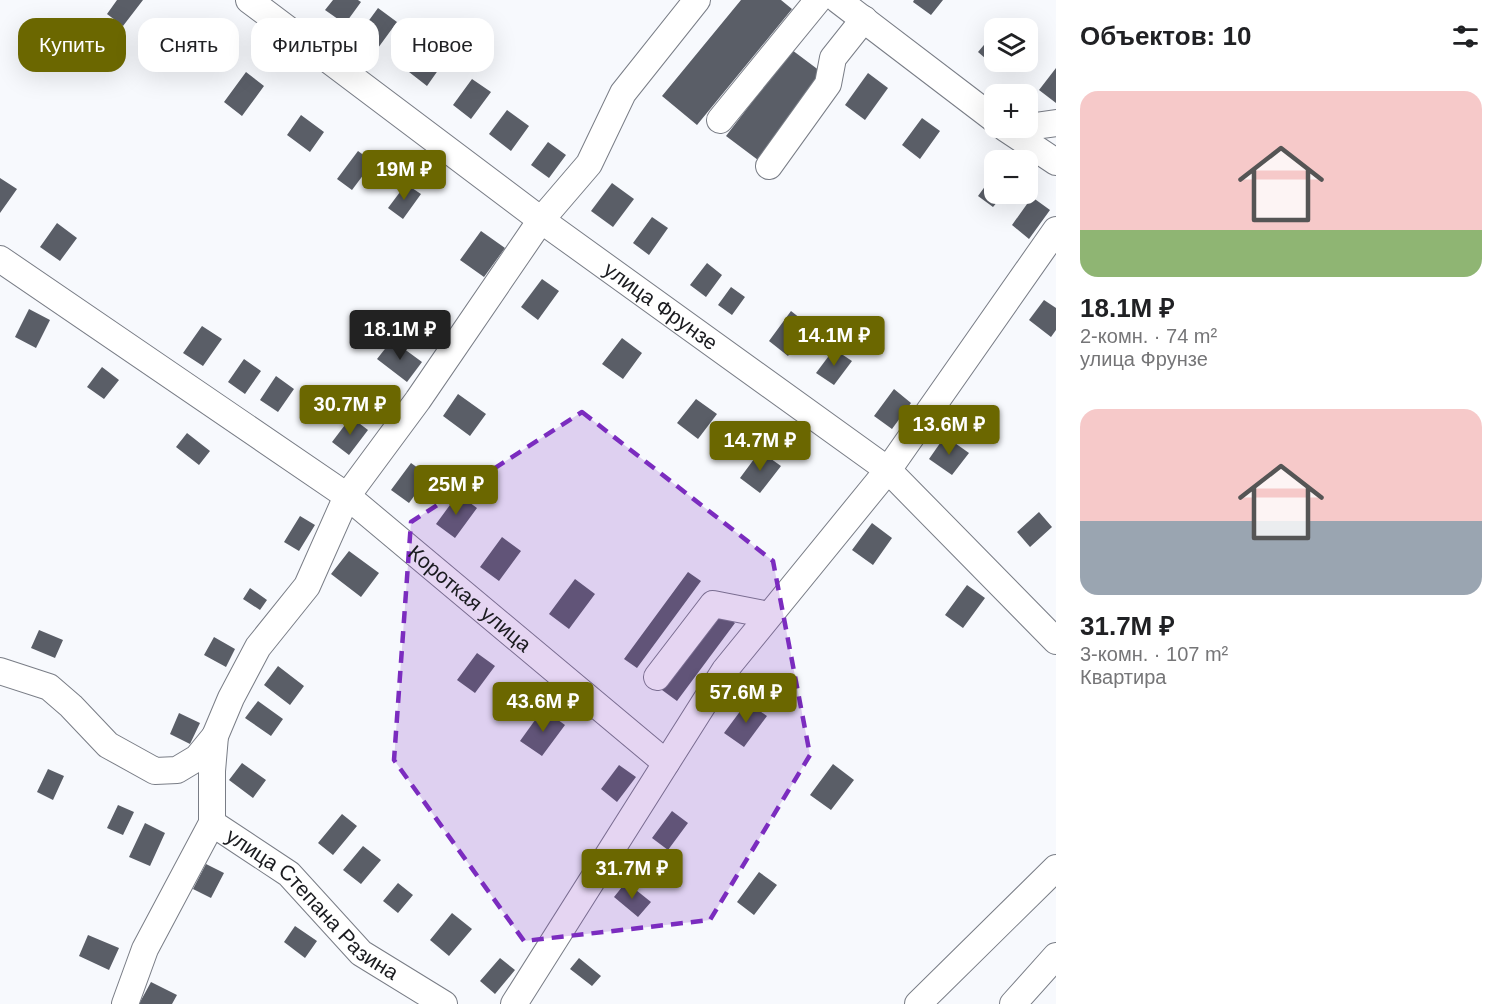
<!DOCTYPE html>
<html lang="ru">
<meta charset="utf-8">
<style>
:root{--surface:#fff;--page:#f6f6f6;--text:#202124;--muted:#757577;--accent:#6b6700}
body{margin:0;font-family:Helvetica,sans-serif;background:var(--page);color:var(--text);height:100vh;display:flex;flex-direction:column;font-size:22px;white-space:nowrap}
*{box-sizing:border-box;margin:0}
p{font-size:20px;color:var(--muted)}
.icon{flex:none;width:33px;height:33px;fill:none;stroke:currentColor;stroke-width:2;stroke-linecap:round;stroke-linejoin:round}
.map{position:relative;flex:1;overflow:hidden}
.drawer{display:flex;flex-direction:column;background:var(--surface);width:450px}
.drawer>*{flex:none}
.guide{position:absolute;left:18px;top:18px;width:570px;height:54px;display:flex;gap:12px}
.buttons{position:absolute;left:984px;top:18px;display:grid;gap:12px}
.buttons a{display:grid;place-items:center;width:54px;height:54px;border-radius:12px;background:var(--surface);box-shadow:0 6px 24px #0002;font-size:30px}
.price{position:absolute;translate:-50% -51px;padding:0 14px;border-radius:6px;background:var(--accent);color:#fff;font-size:20px;line-height:39px;filter:drop-shadow(0 2px 3px #0008)}
.price::after{content:'';position:absolute;left:50%;top:36px;width:18px;height:14px;margin-left:-9px;background:inherit;clip-path:polygon(0 0,100% 0,50% 100%)}
.price.on{background:#222;color:#fff}
ul{padding:0;list-style:none}
li{display:grid;align-content:center;gap:12px;height:318px;padding:0 24px}
li span{display:grid;place-items:center;height:186px;border-radius:18px;color:#555}
li>.icon{margin-inline-start:auto}
span .icon{width:108px;height:108px;fill:#fffc;stroke-width:1}
li b{font-size:26px}
h2{display:flex;justify-content:space-between;align-items:center;height:72px;padding:0 24px;font-size:26px}
.chip{padding:0 21px;border-radius:18px;background:var(--surface);box-shadow:0 6px 24px #0002;font-size:21px;line-height:54px}
.chip.on{background:var(--accent);color:#fff}
main{display:flex;flex:1;min-height:0}
.map>svg:first-child{display:block}
.building{fill:#5a5e67}
.lines{fill:none;stroke-linecap:round;stroke-linejoin:round}
.minor-casing{stroke:#797d86;stroke-width:28}
.minor{stroke:#fff;stroke-width:26}
.marked{fill:#7b2cbf;fill-opacity:0.2;stroke:#7b2cbf;stroke-width:4.5;stroke-dasharray:12 8;stroke-linejoin:round}
.labels{text-anchor:middle;stroke-width:6;stroke-linejoin:round;paint-order:stroke}
.street-label{font-size:21px;fill:#1a1b1f;stroke:#f7f9fd}
</style>
<main>
<div class="map">
<svg width="1056" height="1004" viewBox="0 0 1056 1004">
<rect width="100%" height="100%" fill="#f7f9fd"/>
<path class="building" d="M117 0H143L123 26 107 14Z
M333 0H358L361 2 345 24 325 10Z
M741 0H781L792 9 697 125 662 96Z
M914 0H943L931 15 913 2Z
M378 8 397 22 378 48 359 34Z
M994 33V62H1008L1000 71 978 52Z
M428 45 446 59 427 86 409 72Z
M792 50 824 74 758 160 726 136Z
M1056 68V103L1039 90Z
M246 72 264 86 242 116 224 102Z
M868 73 888 88 865 120 845 105Z
M472 79 491 92 471 119 453 105Z
M507 110 529 126 511 151 489 134Z
M301 115 324 132 310 152 287 135Z
M922 118 940 131 920 159 902 145Z
M548 142 566 155 549 178 531 165Z
M358 151 373 162 352 190 337 179Z
M994 174V194H1004L993 207 978 196Z
M0 178 17 189 0 213Z
M612 183 634 199 613 227 591 211Z
M406 184 421 194 403 219 388 208Z
M1032 197 1050 210 1029 239 1012 225Z
M652 217 668 228 649 255 633 243Z
M57 223 77 238 60 261 40 247Z
M481 231 505 248 484 277 460 260Z
M707 263 722 275 706 297 690 285Z
M542 279 559 291 538 320 521 307Z
M731 287 745 297 732 315 718 305Z
M1044 300 1056 308V330L1051 337 1029 320Z
M29 309 50 320 36 348 15 337Z
M791 311 810 326 788 356 769 341Z
M202 326 222 339 203 366 183 353Z
M622 338 642 353 623 379 602 364Z
M392 340 422 362 407 382 377 359Z
M834 349 852 361 834 385 816 373Z
M244 359 261 371 245 394 228 382Z
M102 367 119 380 104 399 87 387Z
M276 376 294 389 278 412 260 400Z
M894 389 911 403 892 429 874 416Z
M458 394 486 414 470 436 443 416Z
M696 399 717 414 698 439 677 423Z
M351 417 368 430 349 455 332 442Z
M187 433 210 451 199 465 176 447Z
M945 436 969 453 952 475 929 459Z
M760 451 781 466 760 493 740 478Z
M411 463 429 476 409 503 391 490Z
M458 494 477 508 455 538 436 524Z
M1039 512 1052 527 1030 547 1017 532Z
M300 516 315 525 299 551 284 542Z
M872 523 892 538 873 565 852 550Z
M502 537 521 551 499 581 480 567Z
M349 551 379 573 361 597 331 574Z
M688 572 701 581 637 668 624 659Z
M575 579 595 594 569 629 549 614Z
M967 585 985 598 963 628 945 615Z
M250 588 267 600 260 610 243 599Z
M719 612 735 623 677 701 662 690Z
M39 630 63 640 55 658 31 648Z
M214 637 235 649 226 667 204 655Z
M477 653 495 666 475 693 457 680Z
M278 666 304 686 290 705 264 685Z
M258 701 283 719 271 736 245 718Z
M747 702 767 716 744 747 724 733Z
M543 709 565 725 542 756 520 741Z
M179 713 200 723 190 744 170 734Z
M242 763 266 780 253 798 229 780Z
M833 764 854 780 831 810 810 795Z
M619 765 636 777 617 802 601 789Z
M48 769 64 776 53 800 37 792Z
M118 805 134 812 123 835 107 828Z
M672 811 688 823 668 850 652 838Z
M342 814 357 826 333 855 318 843Z
M145 823 165 833 150 866 129 857Z
M363 846 381 860 361 884 343 870Z
M206 864 224 873 211 898 193 889Z
M759 872 777 885 754 915 737 902Z
M626 882 651 902 638 917 614 897Z
M398 883 413 895 398 913 383 901Z
M452 913 472 929 449 956 430 940Z
M295 926 317 941 305 958 284 942Z
M88 935 119 948 109 970 79 956Z
M500 958 515 970 495 994 480 981Z
M579 958 601 976 592 986 570 969Z
M151 982 177 995 172 1004H139Z"/>
<g class="lines">
<defs>
<g id="minor">
<path id="s1" d="M249 0 541 220 888 470 1056 641"/>
<path d="M838 0 994 119"/>
<path d="M720 120 818 0"/>
<path d="M1028 127 1056 123"/>
<path d="M1005 128 1056 162"/>
<path d="M769 166 828 84 833 58 864 19"/>
<path id="s2" d="M0 259 347 496 666 763"/>
<path d="M0 671 49 687 71 706 108 745 155 771 177 770 197 758 215 736"/>
<path d="M657 677 713 604 769 615"/>
<path id="s3" d="M212 823 289 874 361 953 444 1004"/>
<path d="M125 1004 145 949 212 823V771L215 736 231 698 258 647 307 586 347 496 418 400 541 220 589 164 623 93 697 0"/>
<path d="M514 1004 725 670 888 470 1056 230"/>
<path d="M918 1004 1056 868"/>
<path d="M1013 1004 1056 956"/>
</g>
</defs>
<use href="#minor" class="minor-casing"/>
<use href="#minor" class="minor"/>
</g>
<path class="marked" d="M582 412 773 561 810 755 710 920 524 941 394 760 411 522Z"/>
<g class="labels">
<g class="street-label">
<text dy="7" stroke="none"><textPath href="#s1" startOffset="513">улица Фрунзе</textPath></text>
<text dy="7" stroke="none"><textPath href="#s2" startOffset="580">Короткая улица</textPath></text>
<text dy="7" stroke="none"><textPath href="#s3" startOffset="130">улица Степана Разина</textPath></text>
</g>
</g>
</svg>
<div class="buttons">
<a><svg class="icon" aria-label="layers" viewBox="0 0 24 24"><path d="M12 4l9 5-9 5-9-5zM3 14l9 5 9-5"/></svg></a>
<a>+</a>
<a>−</a>
</div>
<b class="price" style="left:404px;top:201px">19M ₽</b>
<b class="price on" style="left:400px;top:361px">18.1M ₽</b>
<b class="price" style="left:834px;top:367px">14.1M ₽</b>
<b class="price" style="left:350px;top:436px">30.7M ₽</b>
<b class="price" style="left:949px;top:456px">13.6M ₽</b>
<b class="price" style="left:760px;top:472px">14.7M ₽</b>
<b class="price" style="left:456px;top:516px">25M ₽</b>
<b class="price" style="left:746px;top:724px">57.6M ₽</b>
<b class="price" style="left:543px;top:733px">43.6M ₽</b>
<b class="price" style="left:632px;top:900px">31.7M ₽</b>
<div class="guide">
<a class="chip on">Купить</a>
<a class="chip">Снять</a>
<a class="chip">Фильтры</a>
<a class="chip">Новое</a>
</div>
</div>
<section class="drawer">
<h2>Объектов: 10<svg class="icon" aria-label="filters" viewBox="0 0 24 24"><path d="M4 7h16M4 17h16"/><circle cx="9" cy="7" r="2"/><circle cx="15" cy="17" r="2"/></svg></h2>
<ul>
<li><span style="background:linear-gradient(#f6c9c9 75%,#8fb573 0)"><svg class="icon" aria-label="home" viewBox="0 0 24 24"><path d="M3 11l9-7 9 7M6 9v11h12V9"/></svg></span><div><b>18.1M ₽</b><p>2-комн. · 74 m²</p><p>улица Фрунзе</p></div></li>
<li><span style="background:linear-gradient(#f6c9c9 60%,#9aa5b1 0)"><svg class="icon" aria-label="home" viewBox="0 0 24 24"><path d="M3 11l9-7 9 7M6 9v11h12V9"/></svg></span><div><b>31.7M ₽</b><p>3-комн. · 107 m²</p><p>Квартира</p></div></li>
</ul>
</section>
</main>
